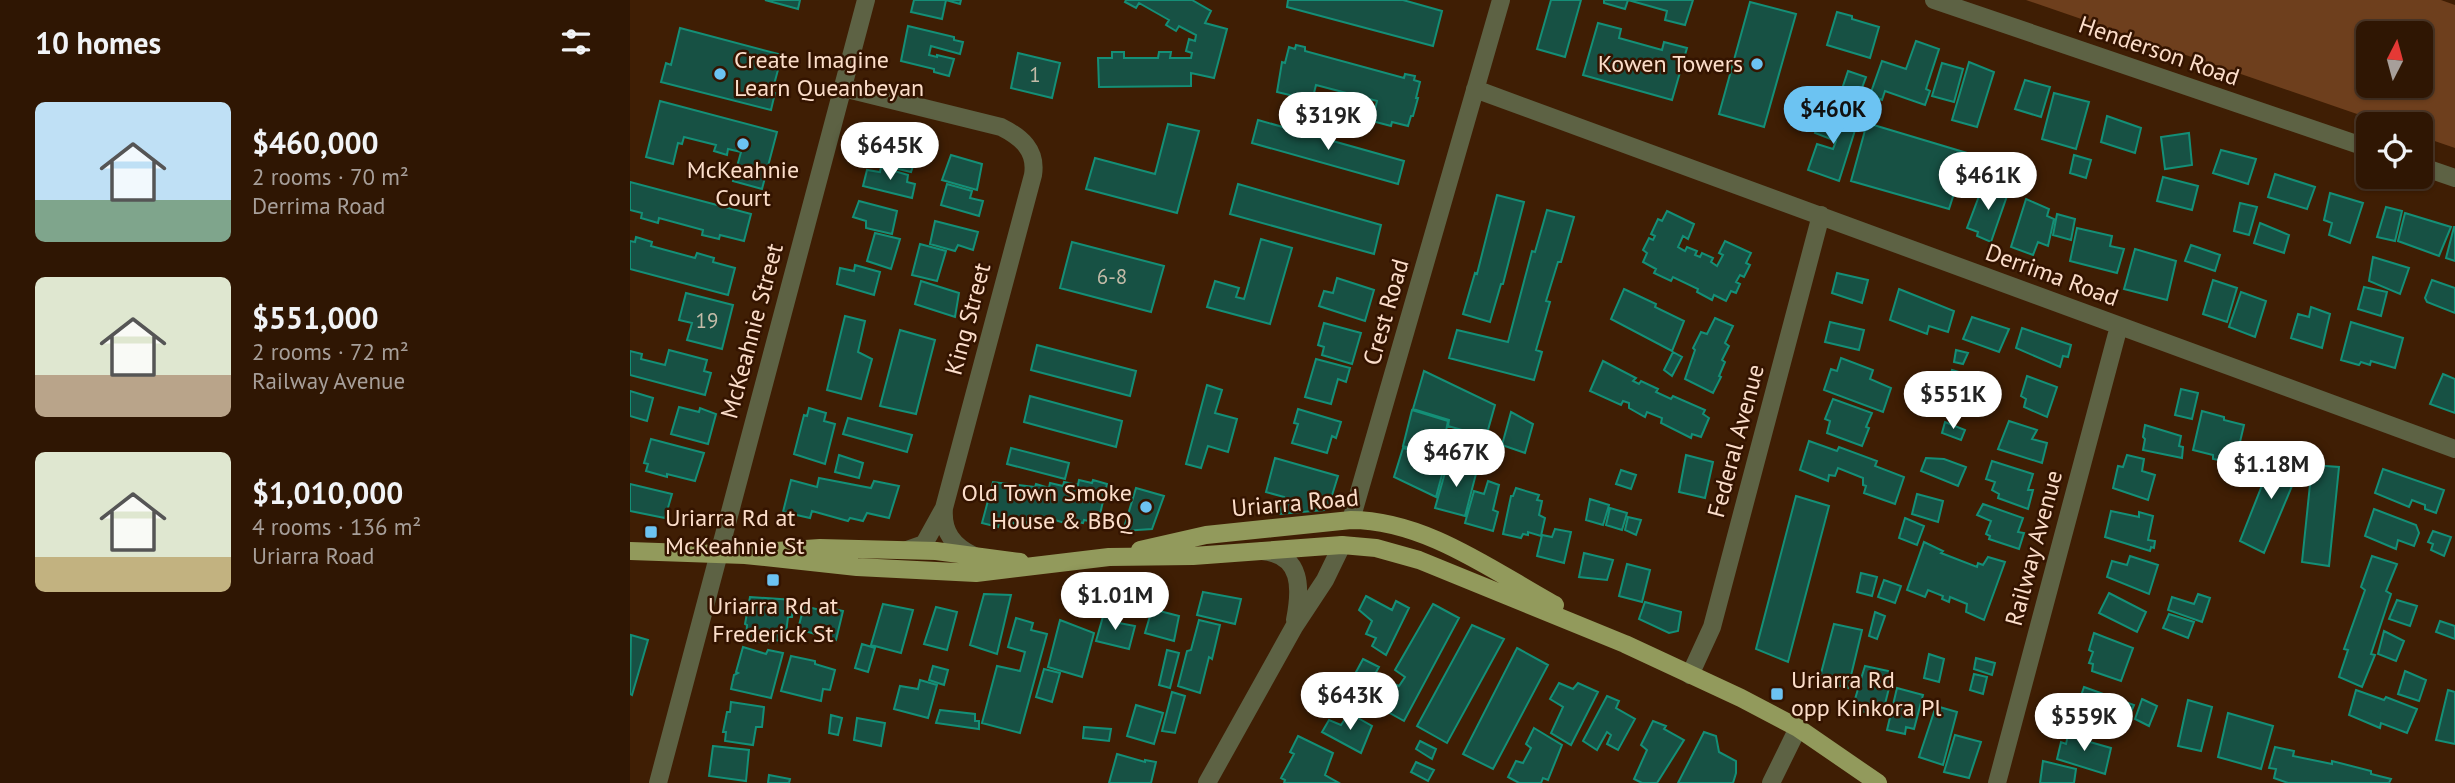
<!DOCTYPE html>
<meta charset="utf-8">
<style>
:root{--surface:#2f1603;--page:#371f0d;--text:#f1f3f6;--muted:#a79f9a;--line:#4a3525;--accent:#6cc3f2}
body{margin:0;font-family:"PT Sans",sans-serif;background:var(--page);color:var(--text);height:100vh;display:flex;flex-direction:column;font-size:26px;white-space:nowrap}
*{box-sizing:border-box;margin:0}
p{font-size:23px;color:var(--muted)}
.icon{flex:none;width:38px;height:38px;fill:none;stroke:currentColor;stroke-width:2;stroke-linecap:round;stroke-linejoin:round}
.map{position:relative;flex:1;overflow:hidden}
.panel{display:flex;flex-direction:column;background:var(--surface);width:630px}
.panel>*{flex:none}
.needle{width:46px;rotate:6deg}
.controls{position:absolute;left:1726px;top:21px;display:grid;gap:14px}
.controls a{display:grid;place-items:center;width:77px;height:77px;border-radius:10px;background:var(--surface);box-shadow:0 2px 5px #0004,0 0 0 2px var(--line);font-size:35px}
.price{position:absolute;translate:-50% -60px;padding:0 16px;border-radius:24px;background:#fff;color:#222;font-size:23px;line-height:46px;filter:drop-shadow(0 2px 4px #0008)}
.price::after{content:'';position:absolute;left:50%;top:42px;width:21px;height:16px;margin-left:-10px;background:inherit;clip-path:polygon(0 0,100% 0,50% 100%)}
.price.selected{background:var(--accent);color:#111}
ul{padding:0;list-style:none}
li{display:flex;align-items:center;gap:21px;height:175px;padding:0 35px}
li span{display:grid;place-items:center;flex:none;width:196px;height:140px;border-radius:10px;color:#555}
li>.icon{margin-inline-start:auto}
span .icon{width:84px;height:84px;fill:#fffc;stroke-width:1}
li b{font-size:30px}
h2{display:flex;justify-content:space-between;align-items:center;height:84px;padding:0 35px;font-size:30px}
main{display:flex;flex:1;min-height:0}
.map>svg:first-child{display:block}
.green{fill:#6e3f1d;fill-rule:evenodd}
.building{fill:#175144;stroke:#148f77;stroke-width:2}
.lines{fill:none;stroke-linecap:round;stroke-linejoin:round}
.minor{stroke:#5d6244;stroke-width:18}
.major{stroke:#929a5c;stroke-width:18}
.poi-dot{fill:#6cc3f2;stroke:#341400;stroke-width:2.5}
.labels{text-anchor:middle;stroke-width:5;stroke-linejoin:round;paint-order:stroke}
.number-label{font-size:21px;fill:#c3bba8}
.street-label{font-size:24px;fill:#fcdeca;stroke:#341400}
.poi-label{font-size:24px;fill:#fcdeca;stroke:#341400;text-anchor:start}
</style>
<main>
<section class="panel">
<h2>10 homes<svg class="icon" aria-label="filters" viewBox="0 0 24 24"><path d="M4 7h16M4 17h16"/><circle cx="9" cy="7" r="2"/><circle cx="15" cy="17" r="2"/></svg></h2>
<ul>
<li><span style="background:linear-gradient(#bfe0f5 70%,#7fa58c 0)"><svg class="icon" aria-label="home" viewBox="0 0 24 24"><path d="M3 11l9-7 9 7M6 9v11h12V9"/></svg></span><div><b>$460,000</b><p>2 rooms · 70 m²</p><p>Derrima Road</p></div></li>
<li><span style="background:linear-gradient(#dfe7d0 70%,#b9a48a 0)"><svg class="icon" aria-label="home" viewBox="0 0 24 24"><path d="M3 11l9-7 9 7M6 9v11h12V9"/></svg></span><div><b>$551,000</b><p>2 rooms · 72 m²</p><p>Railway Avenue</p></div></li>
<li><span style="background:linear-gradient(#dfe7d0 75%,#c2b280 0)"><svg class="icon" aria-label="home" viewBox="0 0 24 24"><path d="M3 11l9-7 9 7M6 9v11h12V9"/></svg></span><div><b>$1,010,000</b><p>4 rooms · 136 m²</p><p>Uriarra Road</p></div></li>
</ul>
</section>
<div class="map">
<svg width="1825" height="783" viewBox="0 0 1825 783">
<rect width="100%" height="100%" fill="#3f1e04"/>
<path class="green" d="M1396 0H1811L1825 5V148L1790 136V124H1756ZM1738 33H1790V86H1738Z"/>
<path class="building" d="M135 0H170L168 9Z
M284 0H331L330 4 316 0 312 19 281 12Z
M496 0H562L581 11 575 23 597 29 584 78 561 73V86L469 87 468 58H482V52H494V58H528L529 52H541L540 58H561L562 53 556 51 559 39 565 41 566 35 549 26 546 31 536 25 539 20 509 3 506 8 495 2Z
M658 0H773L812 11 803 46 657 7Z
M921 0H951L935 57 907 49Z
M974 0H998L995 9 974 3Z
M998 0H1063L1055 25 1035 20 1037 11Z
M1120 2 1166 14 1134 127 1089 114Z
M1207 12 1222 16V19L1249 27 1240 58 1197 45Z
M968 23 991 29 989 38 1032 50 1034 42 1057 48 1042 100 953 75Z
M278 26 324 37V40L333 42 330 54 301 46 299 55 307 57V55L324 59 319 76 304 72V69L271 61Z
M50 28 152 55 142 92 145 93 141 110 31 82 36 63 41 65Z
M1286 41 1309 49 1296 89 1300 91 1295 105 1255 91 1252 100 1240 95 1252 61 1276 69Z
M666 45 675 47V51L774 78 775 74 785 76 784 80 790 82 786 98H788L783 116H781L778 126 762 122 761 126 742 121 747 101 686 85 681 105 663 100 664 96 647 92 652 62 655 63 659 47 665 49Z
M388 53 430 63 422 98 381 88Z
M1339 62 1364 72 1347 127 1322 120Z
M1312 63 1333 69 1324 102 1302 96Z
M1218 71 1236 77 1227 101 1210 95Z
M1395 80 1420 87 1411 117 1385 109Z
M1424 93 1459 102 1446 149 1412 139Z
M30 101 147 132 132 189 103 181 111 152 98 149 97 155 84 151 86 145 54 137 52 144 48 143 43 164 16 157Z
M1192 112 1227 124 1209 181 1178 170 1187 144 1203 149 1206 141 1185 133Z
M1477 116 1511 128 1505 153 1471 142Z
M628 120 774 161 768 184 622 143Z
M1237 123 1337 153 1319 209 1221 181Z
M538 124 569 131 547 213 456 189 465 158 525 174Z
M1559 133 1562 165 1535 169 1531 137Z
M256 138 289 148 281 172 247 164 250 150 253 151Z
M1591 150 1626 159 1618 184 1583 173Z
M321 155 352 164 347 190 312 180Z
M1444 155 1461 160 1456 178 1440 173Z
M1345 163 1359 168 1352 185 1338 181Z
M251 167 278 175 277 182 285 184 282 198 233 186 237 170 250 172Z
M1645 174 1685 187 1677 209 1638 197Z
M1533 177 1568 186 1562 210 1527 201Z
M0 182 121 214 114 241 90 235 89 239 72 235 73 230 29 218 28 223 11 218 12 213 0 210Z
M1354 183 1378 193 1361 242 1347 236 1348 232 1337 228Z
M317 184 342 191 340 198 353 201 349 216 311 205Z
M608 184 751 225 744 254 600 214Z
M1700 193 1733 203 1720 243 1699 235 1702 223 1694 220Z
M867 195 894 202 873 284H871L860 322 833 314 845 273 847 274Z
M1396 199 1419 209 1417 216 1424 219 1418 246 1408 242 1403 255 1381 247Z
M229 201 267 211 262 234 236 228V221L223 217Z
M1610 203 1627 207 1619 235 1604 231Z
M1756 207 1772 211 1765 241 1747 237Z
M917 210 944 217 931 262H928L916 301 920 302 906 350 912 352 904 380 819 358 827 330 878 342 902 251 905 252Z
M1037 211 1064 224 1058 239 1053 236 1048 247 1055 251 1057 247 1067 251 1065 255 1070 257 1072 253 1083 258 1081 262 1087 266 1093 255 1089 253 1095 241 1121 253 1116 263 1120 265 1114 277 1110 275 1106 282 1110 284 1106 293 1101 291 1096 301 1084 295 1082 300 1067 292 1068 289 1043 277 1041 281 1024 273 1026 269 1013 262 1017 253 1013 250 1019 238 1023 240 1025 236 1021 234 1028 219 1032 221Z
M1775 213 1821 227 1809 256 1768 241Z
M1427 214 1445 219 1441 240 1423 235Z
M305 221 348 232 343 250 328 245 325 251 300 244Z
M1630 223 1659 235 1654 253 1624 243Z
M1824 227H1825V261L1816 258Z
M1447 228 1482 236 1480 246 1494 249 1487 273 1440 261Z
M245 233 270 239 261 269 237 261Z
M6 237 22 242 21 246 65 258 67 253 84 258 83 262 105 268 98 295 0 269V241L5 242Z
M631 239 662 248 640 324 577 307 585 281 609 288 606 297 614 299Z
M442 242 534 266 521 312 430 288Z
M290 244 316 251 307 281 282 275Z
M1561 245 1590 255 1585 271 1555 261Z
M1505 249 1546 261 1537 300 1494 289Z
M1743 257 1779 268 1770 294 1739 281Z
M225 265 250 272 244 295 207 284 210 268 224 271Z
M1207 273 1238 280 1232 303 1202 293Z
M707 278 744 290 735 321 689 306 694 291 703 293Z
M1583 280 1607 288 1597 322 1573 314Z
M1802 280 1825 288V313L1797 302 1795 298Z
M291 281 329 293 325 317 285 304Z
M1734 287 1757 292 1751 316 1728 309Z
M994 289 1026 304 1025 307 1054 321 1042 351 981 319Z
M1269 289 1324 311 1318 332 1299 326 1297 334 1260 320Z
M1611 292 1636 301 1625 337 1599 327Z
M56 293 103 305 92 349 57 340 62 323 49 320Z
M1681 307 1700 314 1692 348 1661 338 1668 314 1679 317Z
M215 316 235 321 228 352 242 359 231 399 197 390Z
M1342 317 1379 329 1369 352 1333 339Z
M1085 318 1103 326 1095 343 1099 346 1092 360 1095 362 1089 376 1091 377 1083 393 1055 379 1065 350 1063 348 1071 332 1077 334Z
M1200 322 1234 330 1229 350 1195 342Z
M1721 322 1773 338 1765 368 1741 361 1740 365 1731 362 1729 365 1711 360Z
M694 323 731 333 722 364 692 355 694 347 688 345Z
M1392 328 1441 345 1438 357 1433 356 1430 367 1386 348Z
M270 330 305 340 286 414 250 406Z
M407 345 506 371 500 396 401 370Z
M39 350 77 360 74 371 81 373 75 395 0 375V351L12 354 11 359 35 365Z
M1326 350 1338 353 1333 364 1324 362Z
M1043 352 1052 357 1042 376 1034 370Z
M1211 358 1243 370 1240 379 1261 388 1253 412 1194 390 1201 369 1207 371Z
M686 359 720 368 716 382 708 379 701 404 675 397Z
M973 361 1006 378 1003 381 1009 384 1011 381 1028 389 1026 392 1041 399 1043 396 1075 410 1073 414 1079 418 1071 437 1062 434 1061 438 1031 423 1032 418 1017 412 1015 417 999 408V403L993 401 991 405 960 391Z
M1322 370 1339 375 1333 390 1316 385Z
M794 371 865 405 856 437 818 426 819 420 783 409Z
M1813 374 1825 379V413L1800 404Z
M1397 376 1427 387 1417 417 1394 407 1396 399 1391 396Z
M577 385 592 390 585 413 607 419 598 452 578 446 571 468 556 464Z
M1551 389 1568 393 1562 419 1545 415Z
M0 391 23 398 17 421 0 416Z
M400 396 492 421 486 447 394 422Z
M1203 399 1242 413 1236 427 1239 428 1232 446 1197 433 1200 421 1195 419Z
M49 407 69 412 70 408 86 414 78 444 41 434Z
M179 408 196 413 194 421 205 424 195 464 164 454 174 415 177 416Z
M668 409 711 422 706 438 702 436 697 453 662 443 668 424 664 423Z
M782 410 818 421 811 457 773 446Z
M1572 411 1594 417V420L1614 425 1605 463 1583 459V455L1563 450Z
M881 412 903 424 895 453 872 445Z
M218 418 282 435 277 452 213 434Z
M1379 421 1407 430 1402 439 1417 443 1412 463 1368 449Z
M1315 422 1335 430 1331 440 1312 433Z
M1515 425 1551 436 1549 446 1553 447 1552 458 1513 450 1515 439 1513 437Z
M21 439 74 453 65 481 37 474V477L16 471 18 464 14 463Z
M1179 441 1207 451 1209 447 1247 461 1245 466 1274 477 1265 504 1234 493 1236 486 1233 485V478L1208 468 1205 476 1199 475 1198 481 1170 470Z
M381 448 439 463 435 479 377 464Z
M773 448 816 460 806 497 764 477Z
M1646 450 1672 462 1634 553 1610 541Z
M209 455 233 463 229 478 205 472Z
M1056 455 1083 462 1075 498 1049 492Z
M1497 455 1514 459 1512 471 1525 475 1518 500 1483 488 1488 466 1493 467Z
M645 458 708 476 699 505 694 510 650 514 654 497 636 492Z
M1296 458 1314 459 1336 467 1328 486 1291 471Z
M1362 461 1403 474 1398 490H1403L1398 509 1368 498 1369 494 1362 490 1365 482 1356 479Z
M818 462 847 470 835 516 805 508Z
M1682 465 1709 467 1699 566 1672 562Z
M1753 469 1814 490 1806 513 1795 509V505L1782 500 1779 507 1745 493Z
M991 470 1006 475 1001 489 986 484Z
M189 478 241 488 244 481 269 486 259 518 237 513 233 521 220 518 218 521 182 511 180 518 153 512 161 480 187 487Z
M449 480 462 483 463 480 477 484 468 523 454 520 453 523 439 520 438 524 425 520 424 525 411 521 410 526 396 522 395 526 382 523V526L369 523 368 527 352 523 363 482 405 487 406 484 419 488 420 483 433 486 434 482 448 485Z
M858 481 869 485 863 510 868 512 863 531 835 523 844 491 854 494Z
M0 484 42 494 35 518 0 511Z
M506 488 534 496 522 529 493 531Z
M886 488 909 495 907 500 912 501 909 515 915 518 911 536 898 532V535L893 534 891 538 873 534 881 496H883Z
M1287 494 1313 501 1308 522 1282 514Z
M1166 496 1199 506 1158 662 1126 649Z
M960 499 979 505 973 525 956 520Z
M1353 504 1393 518 1388 532 1394 533 1389 549 1359 539 1360 536 1356 534 1361 521 1347 515Z
M980 508 997 513 992 530 976 525Z
M1744 509 1786 525 1789 533 1784 546 1768 540 1766 549 1735 536Z
M1481 511 1509 517V512L1523 516 1518 540 1525 541 1524 548 1521 547 1520 551 1475 537Z
M998 517 1011 520 1006 535 995 530Z
M1275 518 1294 526 1287 545 1269 538Z
M925 529 941 532 934 563 907 556 912 535 922 537Z
M1803 531 1821 537 1814 556 1801 550 1803 544 1798 542Z
M1294 542 1313 551 1311 553 1347 567 1348 563 1353 565 1358 557 1375 562 1354 620 1336 612 1337 604 1320 597 1319 602 1312 599 1313 596 1298 590 1295 597 1277 590Z
M954 553 983 560 977 580 949 577Z
M1500 556 1528 565 1519 594 1477 577 1482 561 1497 565Z
M1742 556 1767 564 1756 591 1761 594 1741 654 1745 655 1732 687 1709 677 1718 650 1714 649 1735 590 1731 587Z
M997 564 1020 570 1012 602 989 596Z
M1231 573 1247 577 1242 596 1227 592Z
M1254 580 1271 586 1265 603 1248 597Z
M573 592 611 599 605 624 567 615Z
M1479 593 1516 612 1507 632 1469 613Z
M354 594 381 595 367 654 340 645Z
M1568 594 1580 598 1572 622 1538 610 1542 597 1564 604Z
M736 596 762 610 766 601 779 608 756 655 742 646 746 638 736 634 742 621 729 610Z
M120 597 164 600 162 617H158L155 641 138 640V643L116 640 117 625 115 624Z
M1767 600 1787 606 1780 626 1759 619Z
M1015 602 1051 612 1048 631 1039 633 1009 619Z
M253 604 283 610 271 653 241 645Z
M803 604 829 618 774 721 742 703 754 680 769 686 775 677 765 670Z
M174 606 194 611 195 607 213 611 206 640 168 629Z
M306 607 327 612 317 650 294 644Z
M522 609 549 616 544 641 515 633Z
M1245 612 1255 616 1247 639 1239 636Z
M474 613 491 617 489 623 505 626 499 649 466 641Z
M1539 614 1564 622 1558 638 1533 628Z
M386 618 403 623 401 630 417 634 390 733 352 723 367 666 390 671 395 652 378 647Z
M430 620 464 633 452 677 418 667Z
M569 620 590 625 582 659 579 657 570 693 548 686 557 651 561 650Z
M1810 621 1825 626V639L1806 632Z
M1204 624 1232 630 1218 688 1189 681Z
M842 625 874 639 817 743 787 726Z
M1754 631 1774 641 1766 661 1748 654Z
M1464 633 1503 648 1491 681 1462 671 1463 664 1459 663 1463 652 1459 650Z
M1 635 18 640 2 695 0 694Z
M232 644 245 648 238 672 225 668Z
M113 647 136 654 138 650 153 653 141 698 101 689 104 675 108 673 106 672Z
M887 648 918 665 863 769 833 754Z
M537 650 549 653 540 688 529 685Z
M1299 654 1314 659 1309 682 1294 678Z
M161 656 185 661V664L205 670 200 690 193 689 191 701 151 691Z
M1346 658 1365 663 1362 675 1344 669Z
M733 659 749 667 740 683 725 674Z
M303 666 318 670 314 685 299 680Z
M1235 666 1263 672 1252 716 1222 709Z
M414 669 430 673 422 702 406 697Z
M1775 671 1796 680 1789 701 1768 694Z
M1344 674 1357 677 1353 694 1340 690Z
M290 680 307 685 298 718 264 709 270 686 288 689Z
M929 683 943 689 948 683 968 692 941 745 921 733 933 707 920 699Z
M1454 687 1504 705 1494 728 1446 710Z
M1267 688 1293 695 1284 729 1276 727 1275 734 1257 730Z
M1726 690 1754 700 1756 697 1787 709 1777 733 1751 723 1750 728 1719 715Z
M1818 690 1825 692V744L1806 740Z
M542 692 555 696 545 733 532 731Z
M977 696 989 701 986 708 1005 719 988 750 977 744 981 735 977 732 967 750 953 741Z
M1512 699 1527 706 1519 726 1505 719Z
M1558 700 1582 707 1571 751 1548 746Z
M101 702 134 707 132 727H126L123 745 95 741 96 732H93L97 712H100Z
M506 705 533 713 524 744 497 736Z
M1306 706 1327 712 1313 765 1289 757Z
M310 710 345 714V721H349V729L306 723Z
M719 713 742 726 731 753 692 732 699 720 711 725Z
M1598 713 1643 726 1631 769 1588 757Z
M201 715 212 718 208 735 199 733Z
M227 718 255 723 251 746 224 740Z
M1023 721 1036 726 1034 729 1054 740 1027 783H1012L1004 779 1017 750 1011 745Z
M454 727 481 729 479 741 453 738Z
M904 728 932 745 918 780 913 778 911 783H889L878 777 886 761 893 763 901 748 896 744Z
M1439 731 1461 737 1460 742 1481 748 1475 774 1427 759 1431 742 1436 744Z
M1074 732 1086 736 1089 752 1106 761V773L1103 783H1048Z
M1325 735 1351 742 1339 778 1314 772Z
M668 736 703 753 695 775 709 783H654L655 780 651 778 664 754 660 752Z
M790 741 806 749 802 759 786 749Z
M83 746 119 750 116 781 79 776Z
M1645 747 1664 751 1663 756 1702 764V761L1741 771V774L1761 779 1759 783H1658L1644 778 1646 769 1639 768Z
M487 754 515 762V760L526 762 521 783H479Z
M1413 761 1446 769 1444 783H1410Z
M786 762 804 770 798 781 781 772Z
M139 775 160 779 159 783H138Z"/>
<g class="lines">
<path class="minor" d="M1304 0 1738 148
M213 88 371 127C391 137 407 150 403 175L314 508C312 532 323 546 344 556
M845 89 1825 449
M1790 166 1825 178
M721 520 871 0
M277 550 294 544 314 508
M632 551C673 555 671 589 665 620
M1060 675 1082 627 1191 215
M28 783 236 0
M577 783 664 627 695 580 712 545
M1141 783 1168 728
M1367 783 1489 326"/>
<path class="major" d="M510 550 576 535 721 520C795 520 863 571 925 605
M0 551 115 555 227 567 346 573 479 557 563 556 712 545 746 548 789 560 995 644 1111 698 1168 728 1248 783
M146 551 190 548 306 551 390 562"/>
</g>
<g class="poi-dot">
<circle cx="1127" cy="64" r="7"/>
<circle cx="90" cy="74" r="7"/>
<circle cx="113" cy="144" r="7"/>
<circle cx="516" cy="507" r="7"/>
<rect x="14" y="525" width="14" height="14" rx="3.5"/>
<rect x="136" y="573" width="14" height="14" rx="3.5"/>
<rect x="1140" y="687" width="14" height="14" rx="3.5"/>
</g>
<g class="labels">
<g class="number-label">
<text x="405" y="82">1</text>
<text x="482" y="284">6-8</text>
<text x="77" y="328">19</text>
</g>
<g class="street-label">
<text transform="translate(1529 51) rotate(19)" y="8">Henderson Road</text>
<text transform="translate(1422 275) rotate(20)" y="8">Derrima Road</text>
<text transform="translate(756 312) rotate(-74)" y="8">Crest Road</text>
<text transform="translate(338 319) rotate(-75)" y="8">King Street</text>
<text transform="translate(122 331) rotate(-75)" y="8">McKeahnie Street</text>
<text transform="translate(1106 441) rotate(-75)" y="8">Federal Avenue</text>
<text transform="translate(665 503) rotate(-5)" y="8">Uriarra Road</text>
<text transform="translate(1404 548) rotate(-75)" y="8">Railway Avenue</text>
</g>
<g class="poi-label">
<text x="104" y="68">Create Imagine<tspan x="104" dy="28">Learn Queanbeyan</tspan></text>
<text x="1113" y="72" text-anchor="end">Kowen Towers</text>
<text x="113" y="178" text-anchor="middle">McKeahnie<tspan x="113" dy="28">Court</tspan></text>
<text x="502" y="501" text-anchor="end">Old Town Smoke<tspan x="502" dy="28">House &amp; BBQ</tspan></text>
<text x="35" y="526">Uriarra Rd at<tspan x="35" dy="28">McKeahnie St</tspan></text>
<text x="143" y="614" text-anchor="middle">Uriarra Rd at<tspan x="143" dy="28">Frederick St</tspan></text>
<text x="1161" y="688">Uriarra Rd<tspan x="1161" dy="28">opp Kinkora Pl</tspan></text>
</g>
</g>
</svg>
<div class="controls">
<a><svg class="needle" viewBox="-14 -14 28 28"><path d="M0-13l5 13h-10z" fill="#e53935"/><path d="M0 13l5-13h-10z" fill="#a79f9a"/></svg></a>
<a><svg class="icon" aria-label="locate" viewBox="0 0 24 24"><circle cx="12" cy="12" r="6"/><path d="M12 2v4M12 18v4M2 12h4M18 12h4"/></svg></a>
</div>
<b class="price selected" style="left:1203px;top:146px">$460K</b>
<b class="price" style="left:698px;top:152px">$319K</b>
<b class="price" style="left:260px;top:182px">$645K</b>
<b class="price" style="left:1358px;top:212px">$461K</b>
<b class="price" style="left:1323px;top:431px">$551K</b>
<b class="price" style="left:826px;top:489px">$467K</b>
<b class="price" style="left:1641px;top:501px">$1.18M</b>
<b class="price" style="left:485px;top:632px">$1.01M</b>
<b class="price" style="left:720px;top:732px">$643K</b>
<b class="price" style="left:1454px;top:753px">$559K</b>
</div>
</main>
